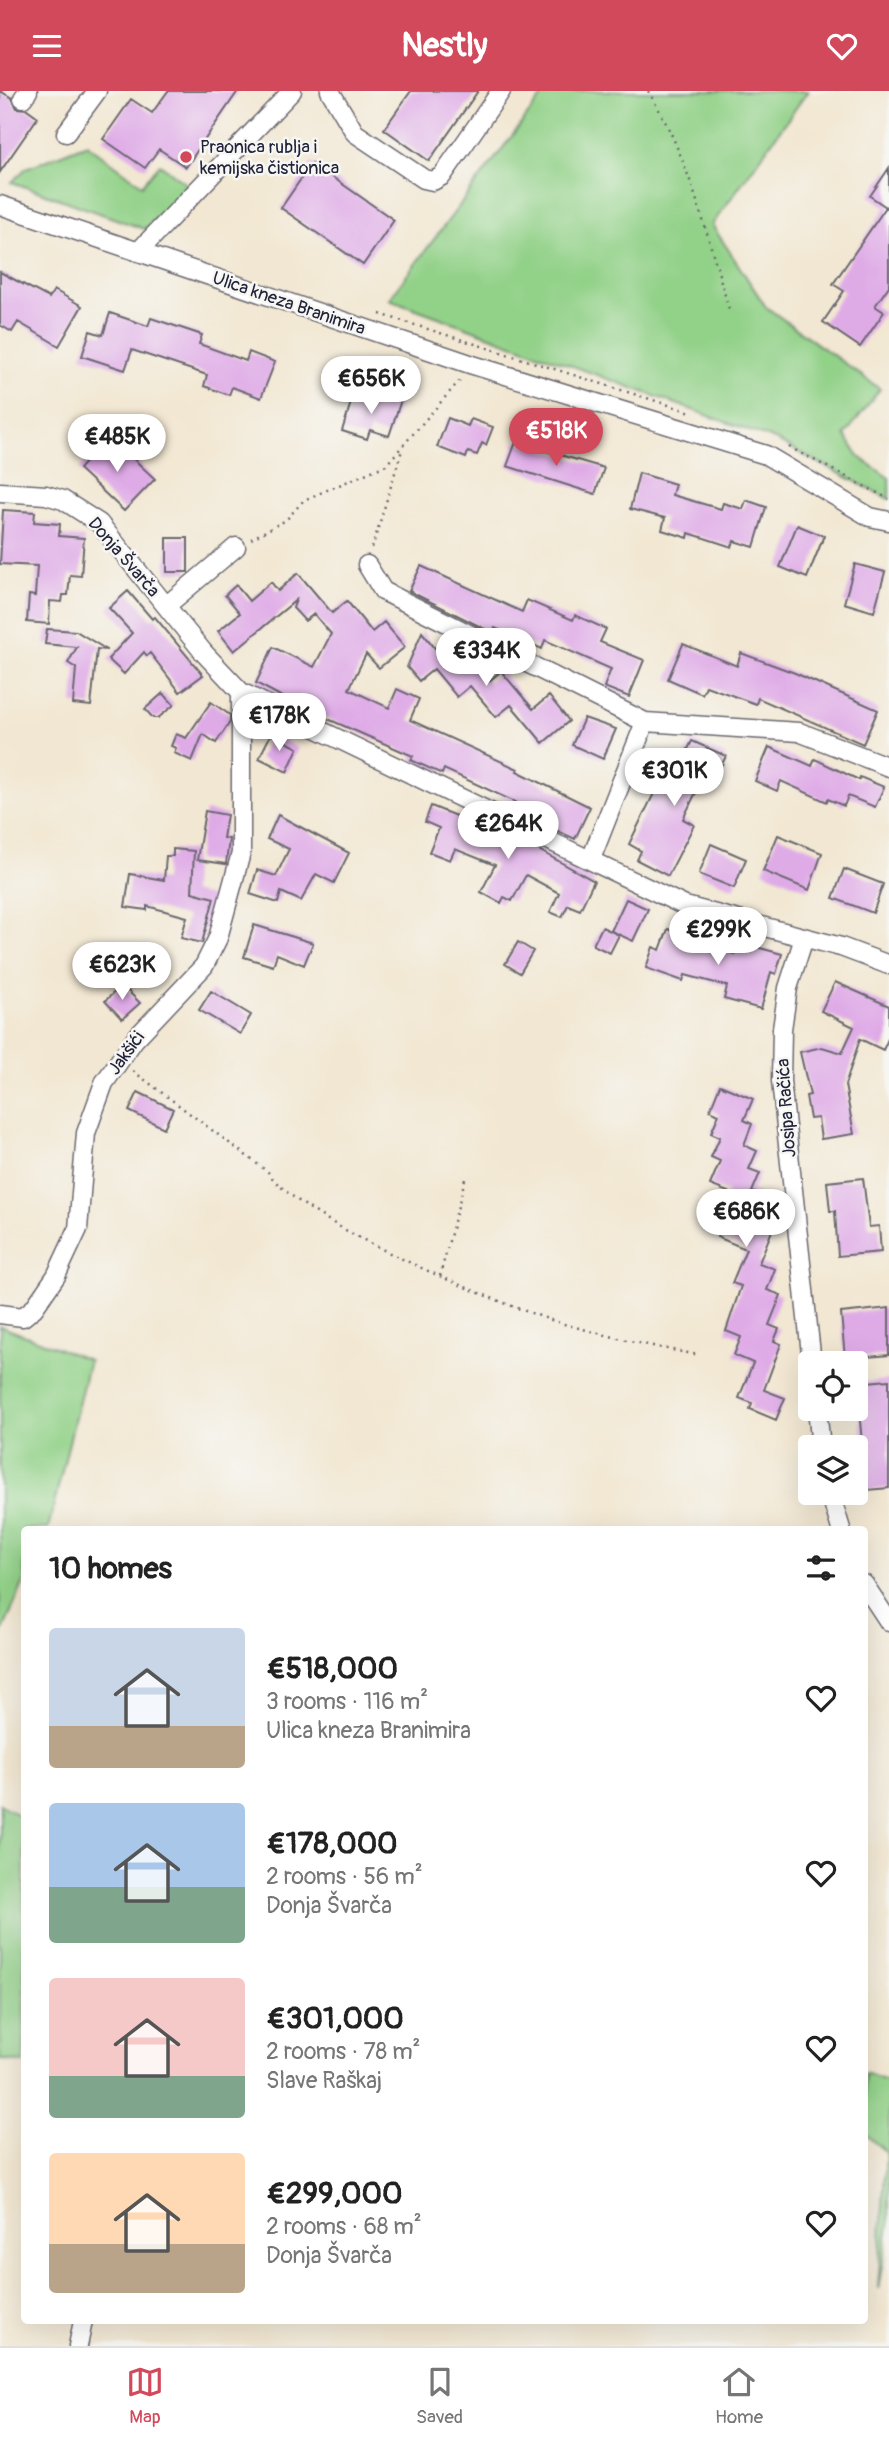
<!DOCTYPE html>
<meta charset="utf-8">
<style>
:root{--surface:#fff;--page:#f6f6f6;--text:#222;--muted:#767676;--line:#e0e0e0;--accent:#d1495b}
body{margin:0;font-family:Pangolin,sans-serif;background:var(--page);color:var(--text);height:100vh;display:flex;flex-direction:column;font-size:26px;white-space:nowrap}
*{box-sizing:border-box;margin:0}
p{font-size:23px;color:var(--muted)}
.icon{flex:none;width:38px;height:38px;fill:none;stroke:currentColor;stroke-width:2;stroke-linecap:round;stroke-linejoin:round}
.map{position:relative;flex:1;overflow:hidden}
.drawer{position:absolute;left:21px;top:1435px;width:847px;height:798px;display:flex;flex-direction:column;background:var(--surface);border-radius:7px;box-shadow:0 7px 28px #0002}
.drawer>*{flex:none}
.buttons{position:absolute;left:798px;top:1260px;display:grid;gap:14px}
.buttons a{display:grid;place-items:center;width:70px;height:70px;border-radius:7px;background:var(--surface);box-shadow:0 7px 28px #0002;font-size:35px}
.price{position:absolute;translate:-50% -60px;padding:0 16px;border-radius:24px;background:#fff;color:#222;font-size:23px;line-height:46px;filter:drop-shadow(0 2px 4px #0008)}
.price::after{content:'';position:absolute;left:50%;top:42px;width:21px;height:16px;margin-left:-10px;background:inherit;clip-path:polygon(0 0,100% 0,50% 100%)}
.price.selected{background:var(--accent);color:#fff}
ul{padding:0;list-style:none}
li{display:flex;align-items:center;gap:21px;height:175px;padding:0 28px}
li span{display:grid;place-items:center;flex:none;width:196px;height:140px;border-radius:7px;color:#555}
li>.icon{margin-inline-start:auto}
span .icon{width:84px;height:84px;fill:#fffc;stroke-width:1}
li b{font-size:30px}
h2{display:flex;justify-content:space-between;align-items:center;height:84px;padding:0 28px;font-size:30px}
header{display:flex;justify-content:space-between;align-items:center;height:91px;padding:0 28px;background:var(--accent);color:#fff;font-size:32px;font-weight:700}
.menu{display:flex;justify-content:space-around;align-items:center;height:98px;border-top:2px solid var(--line);background:var(--surface);font-size:19px;color:var(--muted)}
.menu a{display:grid;justify-items:center;gap:4px}
.menu .selected{color:var(--accent)}
.map>svg:first-child{display:block}
.green{fill:#92d188;stroke:#5a7a62;stroke-width:2}
.building{fill:#dfabe7}
.lines{fill:none;stroke-linecap:round;stroke-linejoin:round}
.minor-casing{stroke:#6b6770;stroke-width:21}
.path{stroke:#6b6770;stroke-width:2.5;stroke-dasharray:2 5;stroke-linecap:butt}
.minor{stroke:#fff;stroke-width:18}
.poi-dot{fill:#d1495b;stroke:#f6f6f2;stroke-width:2.5}
.labels{text-anchor:middle;stroke-width:5;stroke-linejoin:round;paint-order:stroke}
.poi-label{font-size:18px;fill:#22223b;stroke:#f6f6f2;text-anchor:start}
.street-label{font-size:18px;fill:#22223b;stroke:#f6f6f2}
</style>
<header><svg class="icon" aria-label="menu" viewBox="0 0 24 24"><path d="M4 6h16M4 12h16M4 18h16"/></svg>Nestly<svg class="icon" aria-label="heart" viewBox="0 0 24 24"><path d="M12 20l-8-8c-3-5 5-10 8-4 3-6 11-1 8 4z"/></svg></header>
<div class="map">
<svg width="889" height="2255" viewBox="0 0 889 2255">
<rect width="100%" height="100%" fill="#f6f6f2"/>
<filter id="ink" filterUnits="userSpaceOnUse"><feTurbulence type="fractalNoise" baseFrequency=".0143" numOctaves="2"/><feDisplacementMap in="SourceGraphic" scale="14" xChannelSelector="R" yChannelSelector="G"/><feConvolveMatrix kernelMatrix="1 2 1 2 8 2 1 2 1" color-interpolation-filters="sRGB"/></filter>
<filter id="wash" filterUnits="userSpaceOnUse"><feTurbulence type="fractalNoise" baseFrequency=".00686" numOctaves="4" result="noise"/><feDisplacementMap in="SourceGraphic" scale="28" xChannelSelector="R" yChannelSelector="G"/><feGaussianBlur stdDeviation="1.57" result="paint"/><feColorMatrix in="noise" values="0 0 0 0 0 0 0 0 0 0 0 0 0 0 0 0 0 1.4 0 .05"/><feComposite in="paint" operator="in"/></filter>
<g filter="url(#wash)">
<rect width="100%" height="100%" fill="#f2e7d2"/>
<path class="green" d="M546 0H808L712 134 766 216 880 298 845 344 859 366 889 387V408L775 349 389 208Z
M87 53 142 94 160 73 189 95 144 138 12 91 26 77Z
M0 1235 89 1269 48 1438H24V1491L0 1546Z
M0 1713 24 1728V1972L0 1968Z
M865 1982 889 1991V2134L878 2198 886 2061 865 2043Z"/>
<g id="blocks">
<path class="building" d="M0 0 12 7 17 17 27 18 38 26 0 81Z
M168 0H238L186 76 159 58 145 77 103 48 131 8 152 22Z
M411 0H478L429 70 384 38Z
M312 72 394 129 363 174 281 117Z
M889 77V195L875 215 884 221 860 256 823 231 844 200 833 193 886 116 870 105Z
M0 181 49 207 54 199 82 215 59 255 18 231 12 241 0 234Z
M110 222 148 235 151 227 202 244 199 253 246 270 249 261 275 271 261 307 232 296 229 304 204 295 207 284 132 259 125 279 82 265 90 240 103 244Z
M380 302 401 309 389 345 370 339 367 348 342 340 353 305 376 313Z
M448 327 468 335 471 328 493 336 486 354 482 352 477 364 468 361 466 367 437 356Z
M109 345 155 388 124 420 79 378Z
M516 351 604 377 595 403 507 375Z
M639 382 675 393 672 404 721 418 723 412 743 418 746 409 766 416 754 456 734 450 732 456 689 442 688 447 662 439 665 427 630 418Z
M3 419 35 421 34 431 60 433 59 445 84 447 81 485 70 484 68 504H63L62 511 50 510 49 533 27 531 29 504 35 505 37 475 0 473Z
M797 434 824 445 807 487 780 476Z
M167 447H188V481H167Z
M855 473 885 481 874 521 844 512Z
M421 475 522 521 527 509 573 529 575 524 606 538 600 551 644 569 629 606 604 596 611 578 545 549 542 558 495 537 493 542 409 500Z
M298 482 332 522 347 510 372 541 384 531 405 556 379 577 366 563 349 598 389 617 397 598 419 608 410 629 518 678 517 680 590 716 575 748 521 723 512 718 515 711 444 678 442 683 411 669 413 665 305 618 256 592 273 556 314 576 331 543 314 523 305 530 293 517 296 509 234 560 218 540 240 522 225 504 236 494 249 510 271 491 278 500Z
M128 500 152 528 155 526 203 584 180 601 150 562 147 565 144 561 124 583 108 568 132 542 109 517Z
M47 538 76 540 107 559 97 558 91 615 73 613 76 577 68 572 77 556 45 553Z
M422 541 447 572 462 559 488 591 501 580 533 618 549 605 569 630 543 652 511 614 496 626 470 595 457 606 434 578 419 590 407 576Z
M683 553 737 575 741 562 795 582 878 619 863 653 758 607 756 613 706 595 702 603 668 588Z
M163 602 174 614 158 627H153L145 618Z
M211 611 230 624V631L216 652 203 643 192 670 174 662 176 657 171 655 176 643 186 647Z
M584 627 616 638 603 668 572 654Z
M271 643 298 657 287 681 259 667Z
M692 650 726 665 710 698 700 693 683 728 694 734 668 785 637 769 641 760 629 753 668 674 678 678Z
M769 656 812 675 815 668 859 689 860 686 884 696 875 716 848 705 844 715 828 708 827 711 781 690 777 700 755 690Z
M431 715 508 746 510 743 594 790 580 819 568 814 562 826 550 821 559 802 526 784 512 810 504 806 501 812 481 801 495 774 455 758 450 769 429 761 439 737 425 731Z
M205 720 227 724 223 747 229 748 226 773 197 769Z
M278 724 349 762 334 792 316 783 301 810 281 801 278 812 250 803 257 779 276 785 289 758 267 748Z
M778 744 822 762 809 799 763 780Z
M711 753 746 768 734 797 699 783Z
M173 758 194 760 192 801 214 807 202 852 181 847 187 826 147 815V819L125 816 130 783 164 789 166 765H173Z
M844 778 883 793 873 822 833 807Z
M626 808 648 818 633 850 611 840Z
M254 834 313 852 304 874 277 863 273 875 244 866Z
M602 836 619 844 610 862 593 854Z
M668 838 698 849 697 853 735 863 738 851 782 863 776 883 771 881 761 918 724 908 727 895 685 884 683 890 646 877 653 856 660 859Z
M518 851 533 860 520 882 505 873Z
M835 891 889 915V946L883 959 860 948 845 994 854 1043 821 1048 818 1027 810 1028 806 1005 810 1004 800 961 822 956 842 962 854 936 821 920Z
M122 894 140 912 122 928 105 910Z
M211 900 251 924 240 943 199 919Z
M720 994 753 1008 744 1029 752 1033 744 1054 757 1060 749 1078 760 1082 752 1101 766 1107 758 1125 775 1132 759 1172 775 1178 767 1199 781 1204 769 1234 779 1238 774 1250 781 1253 764 1299 785 1307 776 1329 750 1318 752 1312 739 1307 753 1272 734 1264 741 1246 726 1240 741 1195 732 1192 746 1158 717 1146 720 1138 714 1135 728 1101 710 1094 720 1070 711 1066 720 1046 711 1042 719 1023 710 1019Z
M138 1001 173 1018 164 1037 129 1020Z
M863 1087 869 1136 879 1135 881 1161 838 1165 835 1120H830L827 1091Z
M889 1217V1264L845 1268 841 1222Z
M889 1289V1397L856 1400V1352H862L859 1319H856V1292Z"/>
</g>
</g>
<g filter="url(#ink)">
<use href="#blocks" fill-opacity="0" stroke="#6b6770" stroke-width="2"/>
<g class="lines">
<defs>
<path id="minor" d="M330 0 355 42 424 88 433 90 442 85 501 0
M23 7 28 0
M66 42 97 0
M0 114 473 274 766 364 870 426 889 430
M138 161 292 0
M0 401 46 404 63 409 99 432 204 562 241 601 685 815 841 856 889 874
M367 474 383 500 645 631 799 641 889 676
M166 515 236 456
M591 768 645 631
M804 847 788 897 782 938 781 990 812 1272
M0 1223 23 1226 34 1217 56 1185 78 1138 86 1042 104 992 134 949 204 875 218 847 241 762V601
M817 1318 821 1356
M830 1402 841 1438
M864 1493 889 1531
M78 2255 83 2230"/>
</defs>
<use href="#minor" class="minor-casing"/>
<path class="path" d="M648 0C690 67 707 146 730 221
M380 223 691 321
M789 356 889 408
M251 448 286 429 304 409 386 374 461 288
M372 457 402 359
M133 980 268 1081C299 1131 502 1215 564 1233 608 1245 653 1256 699 1264
M440 1185 465 1088"/>
<use href="#minor" class="minor"/>
</g>
</g>
<circle class="poi-dot" cx="186" cy="66" r="7"/>
<g class="labels">
<g class="poi-label">
<text x="200" y="62">Praonica rublja i<tspan x="200" dy="21">kemijska čistionica</tspan></text>
</g>
<g class="street-label">
<text transform="translate(289 212) rotate(19)" y="6">Ulica kneza Branimira</text>
<text transform="translate(124 466) rotate(49)" y="6">Donja Švarča</text>
<text transform="translate(126 962) rotate(-54)" y="6">Jakšići</text>
<text transform="translate(786 1017) rotate(-94)" y="6">Josipa Račića</text>
</g>
</g>
</svg>
<div class="buttons">
<a><svg class="icon" aria-label="locate" viewBox="0 0 24 24"><circle cx="12" cy="12" r="6"/><path d="M12 2v4M12 18v4M2 12h4M18 12h4"/></svg></a>
<a><svg class="icon" aria-label="layers" viewBox="0 0 24 24"><path d="M12 4l9 5-9 5-9-5zM3 14l9 5 9-5"/></svg></a>
</div>
<b class="price" style="left:371px;top:325px">€656K</b>
<b class="price selected" style="left:556px;top:377px">€518K</b>
<b class="price" style="left:117px;top:383px">€485K</b>
<b class="price" style="left:486px;top:597px">€334K</b>
<b class="price" style="left:279px;top:662px">€178K</b>
<b class="price" style="left:674px;top:717px">€301K</b>
<b class="price" style="left:508px;top:770px">€264K</b>
<b class="price" style="left:718px;top:876px">€299K</b>
<b class="price" style="left:122px;top:911px">€623K</b>
<b class="price" style="left:746px;top:1158px">€686K</b>
<section class="drawer">
<h2>10 homes<svg class="icon" aria-label="filters" viewBox="0 0 24 24"><path d="M4 7h16M4 17h16"/><circle cx="9" cy="7" r="2"/><circle cx="15" cy="17" r="2"/></svg></h2>
<ul>
<li><span style="background:linear-gradient(#c9d6e8 70%,#b9a48a 0)"><svg class="icon" aria-label="home" viewBox="0 0 24 24"><path d="M3 11l9-7 9 7M6 9v11h12V9"/></svg></span><div><b>€518,000</b><p>3 rooms · 116 m²</p><p>Ulica kneza Branimira</p></div><svg class="icon" aria-label="heart" viewBox="0 0 24 24"><path d="M12 20l-8-8c-3-5 5-10 8-4 3-6 11-1 8 4z"/></svg></li>
<li><span style="background:linear-gradient(#a9c7e8 60%,#7fa58c 0)"><svg class="icon" aria-label="home" viewBox="0 0 24 24"><path d="M3 11l9-7 9 7M6 9v11h12V9"/></svg></span><div><b>€178,000</b><p>2 rooms · 56 m²</p><p>Donja Švarča</p></div><svg class="icon" aria-label="heart" viewBox="0 0 24 24"><path d="M12 20l-8-8c-3-5 5-10 8-4 3-6 11-1 8 4z"/></svg></li>
<li><span style="background:linear-gradient(#f6c9c9 70%,#7fa58c 0)"><svg class="icon" aria-label="home" viewBox="0 0 24 24"><path d="M3 11l9-7 9 7M6 9v11h12V9"/></svg></span><div><b>€301,000</b><p>2 rooms · 78 m²</p><p>Slave Raškaj</p></div><svg class="icon" aria-label="heart" viewBox="0 0 24 24"><path d="M12 20l-8-8c-3-5 5-10 8-4 3-6 11-1 8 4z"/></svg></li>
<li><span style="background:linear-gradient(#ffd9b3 65%,#b9a48a 0)"><svg class="icon" aria-label="home" viewBox="0 0 24 24"><path d="M3 11l9-7 9 7M6 9v11h12V9"/></svg></span><div><b>€299,000</b><p>2 rooms · 68 m²</p><p>Donja Švarča</p></div><svg class="icon" aria-label="heart" viewBox="0 0 24 24"><path d="M12 20l-8-8c-3-5 5-10 8-4 3-6 11-1 8 4z"/></svg></li>
</ul>
</section>
</div>
<nav class="menu">
<a class="selected"><svg class="icon" aria-label="map" viewBox="0 0 24 24"><path d="M3 6l6-2 6 2 6-2v14l-6 2-6-2-6 2zM9 4v14M15 6v14"/></svg>Map</a>
<a><svg class="icon" aria-label="saved" viewBox="0 0 24 24"><path d="M7 4h10v16l-5-4-5 4z"/></svg>Saved</a>
<a><svg class="icon" aria-label="home" viewBox="0 0 24 24"><path d="M3 11l9-7 9 7M6 9v11h12V9"/></svg>Home</a>
</nav>
